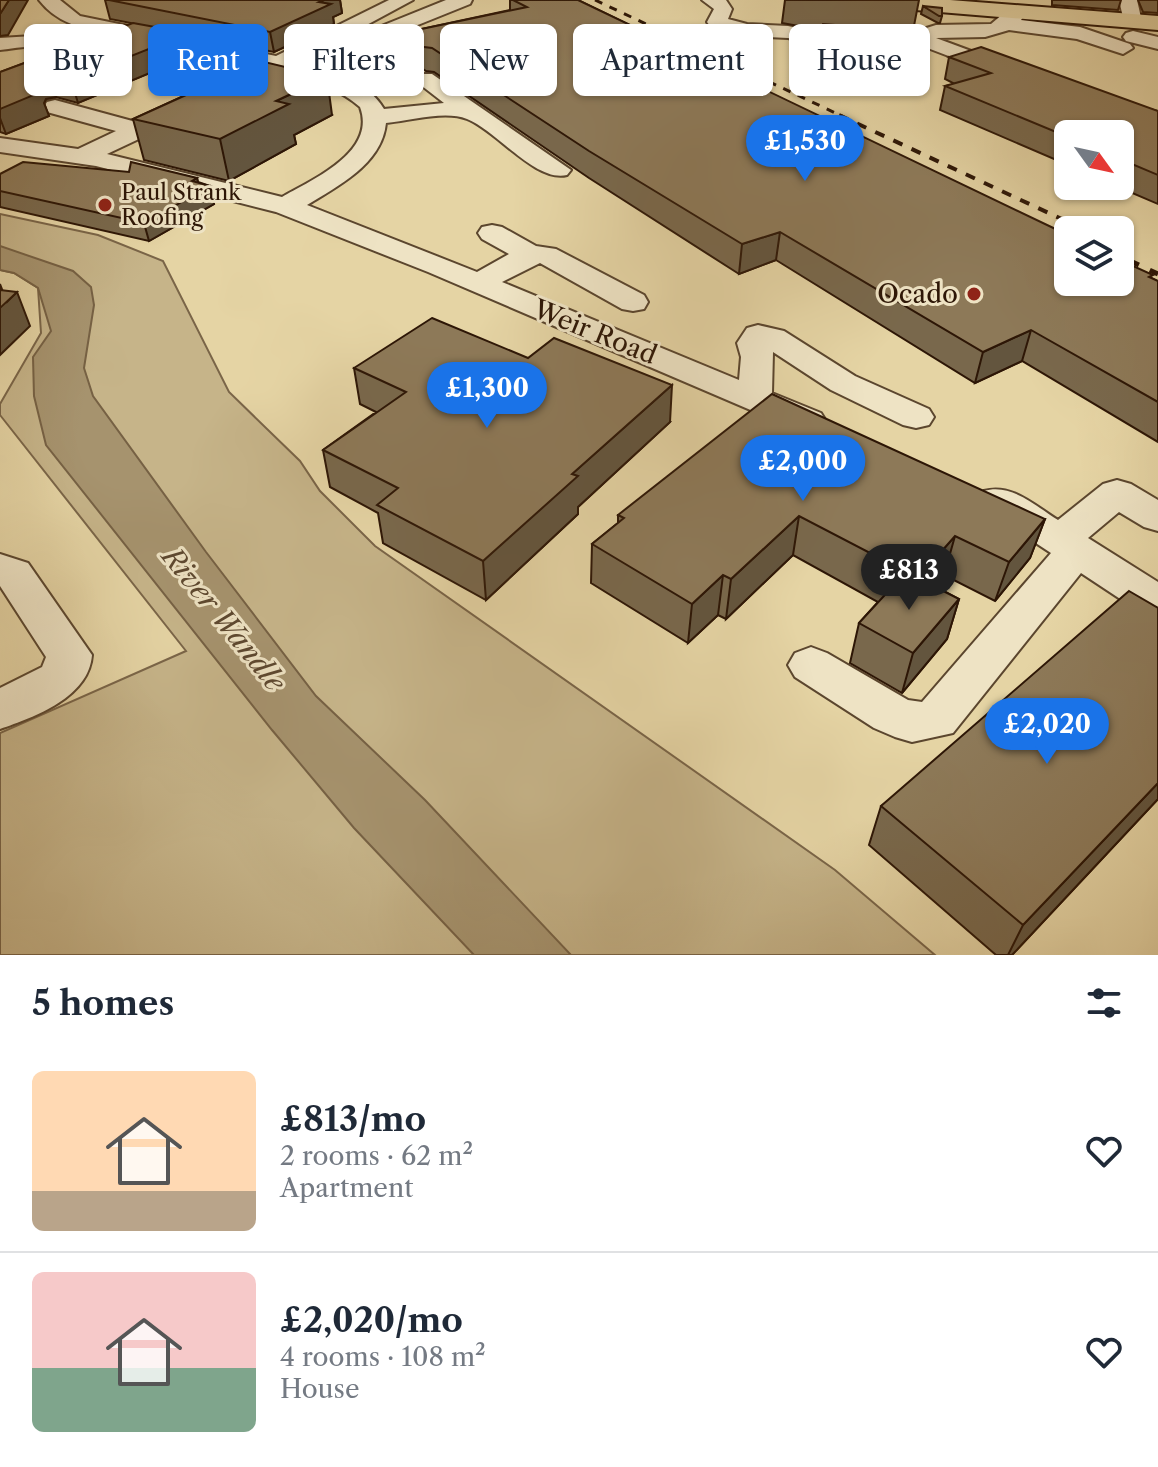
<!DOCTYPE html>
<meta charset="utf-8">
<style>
:root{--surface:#fff;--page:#f6f6f7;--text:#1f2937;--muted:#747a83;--line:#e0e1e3;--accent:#1a73e8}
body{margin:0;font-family:"Libre Caslon Text",serif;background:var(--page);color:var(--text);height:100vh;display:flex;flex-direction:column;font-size:30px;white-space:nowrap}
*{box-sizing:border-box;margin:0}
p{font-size:26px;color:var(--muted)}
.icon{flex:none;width:44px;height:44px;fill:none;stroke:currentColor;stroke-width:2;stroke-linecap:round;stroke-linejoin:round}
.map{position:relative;height:955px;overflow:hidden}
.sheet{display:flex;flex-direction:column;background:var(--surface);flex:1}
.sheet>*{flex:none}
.banner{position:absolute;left:24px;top:24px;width:1110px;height:72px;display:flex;gap:16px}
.needle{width:52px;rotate:123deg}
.fabs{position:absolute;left:1054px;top:120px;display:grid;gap:16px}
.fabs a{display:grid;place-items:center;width:80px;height:80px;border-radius:12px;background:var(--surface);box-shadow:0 2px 6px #0004;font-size:40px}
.price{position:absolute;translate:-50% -68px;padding:0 18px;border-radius:28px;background:var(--accent);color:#fff;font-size:26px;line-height:52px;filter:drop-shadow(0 2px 4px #0008)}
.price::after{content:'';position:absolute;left:50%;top:48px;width:24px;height:18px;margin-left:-12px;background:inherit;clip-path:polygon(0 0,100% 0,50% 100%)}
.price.selected{background:#222;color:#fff}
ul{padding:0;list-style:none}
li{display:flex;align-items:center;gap:24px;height:200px;padding:0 32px}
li+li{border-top:2px solid var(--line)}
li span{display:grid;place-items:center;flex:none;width:224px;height:160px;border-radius:12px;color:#555}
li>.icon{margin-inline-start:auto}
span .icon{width:96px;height:96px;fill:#fffc;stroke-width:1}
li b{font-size:34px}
h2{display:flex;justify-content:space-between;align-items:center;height:96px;padding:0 32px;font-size:34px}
.tag{padding:0 28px;border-radius:12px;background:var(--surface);box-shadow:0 2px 6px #0004;font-size:28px;line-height:72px}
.tag.selected{background:var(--accent);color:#fff}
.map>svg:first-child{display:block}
.green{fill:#c6b489;stroke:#7a6548;stroke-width:2}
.water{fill:#a6936e;stroke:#766144;stroke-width:2}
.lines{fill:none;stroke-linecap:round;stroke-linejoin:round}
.minor-casing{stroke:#5b462e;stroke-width:4}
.major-casing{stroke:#2d1606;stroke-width:4}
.minor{fill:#eee3c4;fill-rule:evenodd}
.major{fill:#e5d4a4;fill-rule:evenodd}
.rail-far2{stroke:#2d1606;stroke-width:3;stroke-dasharray:8 8;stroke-linecap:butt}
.rail-far1{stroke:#2d1606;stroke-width:4;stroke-dasharray:10 10;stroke-linecap:butt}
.rail{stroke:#2d1606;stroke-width:5;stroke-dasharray:12 12;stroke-linecap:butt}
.wall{fill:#79684c;stroke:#2d1606;stroke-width:2;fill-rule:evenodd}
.shaded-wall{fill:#63553e;stroke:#2d1606;stroke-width:2}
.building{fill:#8d7958;stroke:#2d1606;stroke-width:2}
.poi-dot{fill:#8f2418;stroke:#eee3c4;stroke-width:3}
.labels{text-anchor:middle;stroke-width:6;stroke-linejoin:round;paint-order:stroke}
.far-poi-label{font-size:22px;fill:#2d1606;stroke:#eee3c4;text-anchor:start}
.poi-label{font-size:26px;fill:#2d1606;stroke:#eee3c4;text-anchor:end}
.street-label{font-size:26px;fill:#2d1606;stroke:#eee3c4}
.water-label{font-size:28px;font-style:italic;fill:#5d4830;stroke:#eee3c4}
</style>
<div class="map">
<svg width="1158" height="955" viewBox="0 0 1158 955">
<rect width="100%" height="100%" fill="#e5d4a4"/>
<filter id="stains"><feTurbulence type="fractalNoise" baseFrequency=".0025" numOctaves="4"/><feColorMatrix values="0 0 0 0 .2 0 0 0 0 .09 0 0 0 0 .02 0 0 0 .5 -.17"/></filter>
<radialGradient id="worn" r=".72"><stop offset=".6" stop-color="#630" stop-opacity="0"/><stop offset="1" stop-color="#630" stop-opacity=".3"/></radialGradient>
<path class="green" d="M0 214 98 235 163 261 229 392 300 461 320 491 375 546 835 870 935 955H0V733L186 651 0 415V404L41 333 38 288 14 273 0 270Z"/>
<path class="water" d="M0 246 73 271 91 287 94 305 84 368 93 396 206 552 316 696 425 800 571 955H474L354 828 272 730 46 445 34 396 33 357 51 331 38 288 14 273 0 270Z"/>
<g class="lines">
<defs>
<path id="minor" d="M39 0H60L80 16 276 56 389 0H413L298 62C329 70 367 80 384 109L444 103 413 79 416 74H432L571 170 567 175C536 183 496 130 467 119 445 110 409 121 386 123 382 164 338 186 307 205L477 272 509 254 482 239 478 233 482 227 492 225 502 227 536 246 556 249 644 295 648 302 644 309 633 311 622 309 540 263 502 282 739 380 741 357 737 343 747 328 758 325 784 331 855 376 929 409 934 417 929 425 916 428 903 425 831 390 773 352 772 393 821 413 826 421 821 429 808 432 795 429 428 272 276 212 96 166 0 152V138L78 149 116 131 47 112 44 107 47 102 55 100 136 122 184 102 192 104 196 109 192 114 107 154 282 197C313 179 377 152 360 107 310 63 187 53 120 37 89 30 59 26 39 0Z
M446 0H472L470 4 388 37 381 39 371 33 374 29Z
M702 0H726L732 9 728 19 747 24 788 26 904 52 907 56 897 62 788 38 747 36 710 26 707 22 714 9Z
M1119 0H1137L1142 22 1139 26H1125Z
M1017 6 1027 12 1021 20 1080 27 1130 44 1133 48 1123 54 1077 39 1009 30 985 37 936 38 1017 68 1020 73 1017 78 1009 79 917 44 914 40 917 31 936 25 991 24 1010 8Z
M1133 31 1158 37V49L1126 41 1123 37 1126 33Z
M49 35 73 42 82 53 71 64 0 92V77L60 53C43 42 19 48 0 50V38Z
M1117 480 1131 484 1158 500V531L1144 527 1119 512 1088 538 1158 582V619L1143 614 1081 573 953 733 912 742 895 737 874 728 795 677 788 665 795 653 811 647 827 653 908 700 922 702 1051 553 984 509 979 500 984 491C1012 483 1035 506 1058 520L1103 484Z
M0 554 28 563 92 655C89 697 35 717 0 729V688L42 667 46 657 0 586Z"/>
<path id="major" d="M856 0H950L1158 16V30L867 6Z"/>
</defs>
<use href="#minor" class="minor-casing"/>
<use href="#major" class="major-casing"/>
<use href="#minor" class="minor"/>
<use href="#major" class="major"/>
<path class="rail-far2" d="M595 0 844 117"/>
<path class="rail-far1" d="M839 115 1085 230
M1120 256 1132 262"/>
<path class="rail" d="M1128 260 1158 274"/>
</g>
<path class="wall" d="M105 0H340L342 13 333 17 334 24 274 52 244 46 246 57 332 115 294 135 296 144 229 181 144 160 133 119 199 89 198 86 185 94 175 74 172 61 169 65 78 103 56 97 46 99 44 103 49 116 6 134 0 132V72L131 23 110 19ZM202 60 212 61 203 66Z
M510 0H578L1158 281V442L1022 361 975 383 776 260 739 274 589 178 434 72 426 71 411 61 409 38 413 37 412 31 510 10Z
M785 0H919L913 31 823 24 821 30 782 23Z
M1052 0H1121L1118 10 1052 5Z
M1138 0H1158V13L1143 12Z
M923 6 942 16 940 23H938L921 14Z
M949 57 1158 111V204L1116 186H1120V134H1068V165L940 110 945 86 955 84 945 79Z
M0 174 197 178 198 182 210 186 214 204 149 241 0 207Z
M354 368 670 422 578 507V514L486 600 383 543 378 513 330 487 323 450 376 412 360 404Z
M618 515 1045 519 1030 558 995 601 944 575 934 586 959 599 947 639 902 693 850 663 859 623 878 602 793 555 726 619 718 615 688 643 591 583 592 544 618 523Z
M1158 608V799L1012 955H996L869 845 881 806Z"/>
<path class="shaded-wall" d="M9 0H28L8 35 0 36V14Z
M324 0H340L342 13 333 17 334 24 274 52 270 32Z
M178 35 183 57 170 52 172 61 169 65 78 103 71 80 170 36Z
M243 43 247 65 234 71 229 49Z
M202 60 205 74 195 71 198 86 185 94 180 71Z
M49 74 56 97 46 99 44 103 49 116 6 134 0 118V109L34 85 39 76Z
M327 77 332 115 294 135 296 144 229 181 220 139 276 101Z
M197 178 200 192 210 186 214 204 149 241 144 223 192 181Z
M780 232 776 260 739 274 742 244Z
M0 284 7 302 17 292 30 326 0 355Z
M1031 330 1022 361 975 383 983 352Z
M672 385 670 422 578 507V514L486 600 483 561 572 474Z
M799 516 793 555 726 619 731 579Z
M1045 519 1030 558 995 601 1009 562Z
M955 536 944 575 907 617 918 578Z
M723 575 718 615 688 643 692 604Z
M959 599 947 639 902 693 913 653Z
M1158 783V799L1012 955H1008L1023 925Z"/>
<path class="building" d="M0 0H9L0 14Z
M109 0H324L319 2 331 4 270 32Z
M513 0H578L1068 235V282H1120V260L1153 275 1149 277 1158 281V402L1031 330 983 352 780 232 742 244 589 151 432 48 424 47 409 38 420 36 412 31 527 7Z
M923 6 942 8V16H939Z
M133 23 243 43 229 49 207 39 178 35 170 36 164 43 71 80 49 74 39 76 34 85 41 92 0 109V72Z
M981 47 1158 111V175L1120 159V134H1068V137L945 86 991 73 949 57Z
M170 52 202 60 180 71Z
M235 55 327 77 276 101 289 104 220 139 133 119 219 80 222 78 195 71 216 58Z
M23 162 129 172 131 162 197 178 192 181 210 186 144 223 0 191V174Z
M0 290 17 292 0 308Z
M432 318 528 358 554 338 672 385 572 474 578 476 483 561 377 505 398 488 323 450 406 392 354 368Z
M772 394 1045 519 1009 562 955 536 918 578 799 516 731 579 723 575 692 604 592 544 624 518 618 515Z
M906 572 959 599 913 653 859 623Z
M1129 591 1158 608V783L1023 925 881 806Z"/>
<g class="poi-dot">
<circle cx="105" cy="205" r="8"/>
<circle cx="974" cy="294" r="8"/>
</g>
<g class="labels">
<g class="far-poi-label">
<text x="121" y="200">Paul Strank<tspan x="121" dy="25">Roofing</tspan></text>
</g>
<g class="poi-label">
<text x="958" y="303">Ocado</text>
</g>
<g class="street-label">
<text transform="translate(595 332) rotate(22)" y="9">Weir Road</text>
</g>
<g class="water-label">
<text transform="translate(224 619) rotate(51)" y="10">River Wandle</text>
</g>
</g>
<rect width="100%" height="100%" filter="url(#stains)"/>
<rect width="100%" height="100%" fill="url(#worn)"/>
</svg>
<div class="fabs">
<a><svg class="needle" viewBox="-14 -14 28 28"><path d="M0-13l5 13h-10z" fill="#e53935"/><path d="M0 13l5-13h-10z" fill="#747a83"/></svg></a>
<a><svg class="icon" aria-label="layers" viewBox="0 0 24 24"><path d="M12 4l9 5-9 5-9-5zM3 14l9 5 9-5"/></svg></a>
</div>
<b class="price" style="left:805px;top:183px">£1,530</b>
<b class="price" style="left:487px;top:430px">£1,300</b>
<b class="price" style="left:803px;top:503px">£2,000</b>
<b class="price selected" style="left:909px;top:612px">£813</b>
<b class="price" style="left:1047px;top:766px">£2,020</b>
<div class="banner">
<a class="tag">Buy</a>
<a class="tag selected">Rent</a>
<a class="tag">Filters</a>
<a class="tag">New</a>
<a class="tag">Apartment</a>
<a class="tag">House</a>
</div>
</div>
<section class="sheet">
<h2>5 homes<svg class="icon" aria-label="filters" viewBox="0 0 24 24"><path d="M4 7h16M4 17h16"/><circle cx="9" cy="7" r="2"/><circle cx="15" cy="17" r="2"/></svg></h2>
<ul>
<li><span style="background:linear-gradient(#ffd9b3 75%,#b9a48a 0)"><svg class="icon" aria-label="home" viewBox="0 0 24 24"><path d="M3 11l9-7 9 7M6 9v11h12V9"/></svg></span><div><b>£813/mo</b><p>2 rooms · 62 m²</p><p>Apartment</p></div><svg class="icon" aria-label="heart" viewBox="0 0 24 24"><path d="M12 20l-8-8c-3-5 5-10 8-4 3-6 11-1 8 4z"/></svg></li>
<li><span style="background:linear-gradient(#f6c9c9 60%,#7fa58c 0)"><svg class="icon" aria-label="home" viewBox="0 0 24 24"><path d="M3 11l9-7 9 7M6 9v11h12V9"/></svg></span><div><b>£2,020/mo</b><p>4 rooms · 108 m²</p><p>House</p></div><svg class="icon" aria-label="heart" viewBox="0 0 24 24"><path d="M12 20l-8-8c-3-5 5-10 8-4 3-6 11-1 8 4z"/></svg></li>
</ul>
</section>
